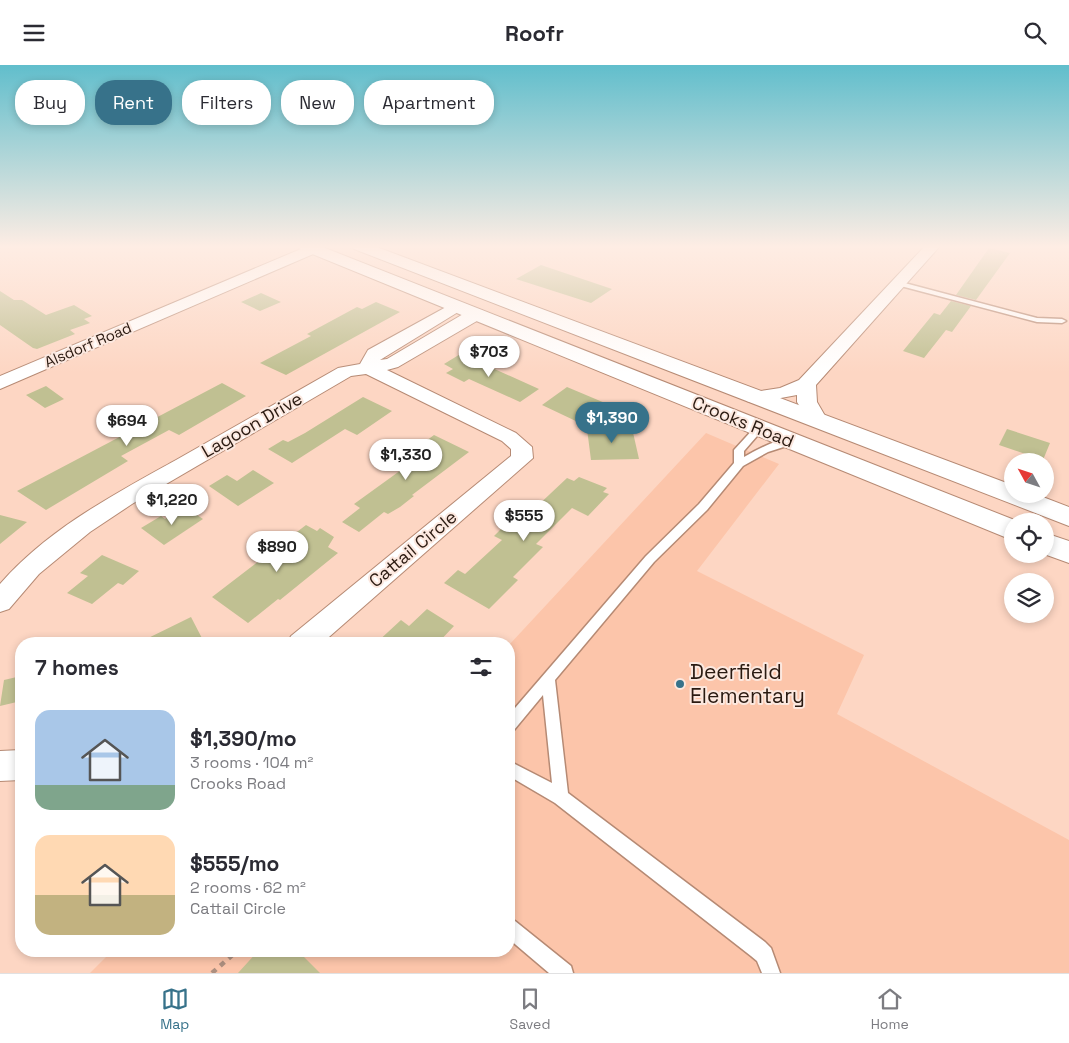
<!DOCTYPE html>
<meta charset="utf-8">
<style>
:root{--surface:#fff;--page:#f2f2f3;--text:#2b2b33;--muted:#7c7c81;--line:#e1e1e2;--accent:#37728a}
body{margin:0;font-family:"Space Grotesk",sans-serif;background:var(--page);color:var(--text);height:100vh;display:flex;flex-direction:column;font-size:19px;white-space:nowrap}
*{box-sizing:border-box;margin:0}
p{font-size:16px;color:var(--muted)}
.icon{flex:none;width:28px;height:28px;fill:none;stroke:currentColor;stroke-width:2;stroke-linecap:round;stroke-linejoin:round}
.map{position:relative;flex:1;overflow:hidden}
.sheet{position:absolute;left:15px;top:572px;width:500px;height:320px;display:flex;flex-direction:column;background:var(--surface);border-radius:20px;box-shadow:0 2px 8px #0003}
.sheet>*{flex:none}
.top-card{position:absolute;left:15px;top:15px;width:500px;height:45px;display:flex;gap:10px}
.needle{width:32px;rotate:310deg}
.fabs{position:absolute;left:1004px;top:388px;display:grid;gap:10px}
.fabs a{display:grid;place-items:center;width:50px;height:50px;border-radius:50%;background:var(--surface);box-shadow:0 2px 8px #0003;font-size:25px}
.price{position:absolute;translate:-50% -42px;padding:0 11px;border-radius:18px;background:#fff;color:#222;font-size:16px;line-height:32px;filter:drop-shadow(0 1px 2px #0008)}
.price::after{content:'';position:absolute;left:50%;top:30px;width:15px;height:11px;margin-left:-8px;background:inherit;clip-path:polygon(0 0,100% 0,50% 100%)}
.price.current{background:var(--accent);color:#fff}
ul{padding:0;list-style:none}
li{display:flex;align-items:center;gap:15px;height:125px;padding:0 20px}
li span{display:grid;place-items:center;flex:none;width:140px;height:100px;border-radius:15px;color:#555}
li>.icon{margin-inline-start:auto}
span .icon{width:60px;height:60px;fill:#fffc;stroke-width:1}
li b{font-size:21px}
h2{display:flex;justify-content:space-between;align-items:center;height:60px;padding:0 20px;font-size:21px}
.tag{padding:0 18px;border-radius:20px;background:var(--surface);box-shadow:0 2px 8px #0003;font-size:18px;line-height:45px}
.tag.current{background:var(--accent);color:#fff}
header{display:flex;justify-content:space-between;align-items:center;height:65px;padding:0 20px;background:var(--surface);font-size:22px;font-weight:600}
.tab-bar{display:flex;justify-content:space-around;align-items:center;height:70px;border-top:1px solid var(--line);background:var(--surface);font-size:14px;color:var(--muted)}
.tab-bar a{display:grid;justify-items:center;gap:2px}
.tab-bar .current{color:var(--accent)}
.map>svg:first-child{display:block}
.built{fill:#fcc5aa}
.building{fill:#c0c092}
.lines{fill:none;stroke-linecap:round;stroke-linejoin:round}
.service-casing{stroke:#b68a74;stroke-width:3}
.minor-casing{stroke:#b68a74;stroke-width:2}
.secondary-casing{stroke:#b68a74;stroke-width:2}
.path{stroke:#ad8f7f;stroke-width:4.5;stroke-dasharray:5.5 5.5;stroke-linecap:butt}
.service{fill:#fff;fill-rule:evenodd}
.minor{fill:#fff;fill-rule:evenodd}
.secondary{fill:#fff;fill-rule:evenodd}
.poi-dot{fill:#37728a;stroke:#fce8df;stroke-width:2}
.labels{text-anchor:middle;stroke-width:4;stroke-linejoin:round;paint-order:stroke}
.far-street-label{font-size:15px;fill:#2a1a11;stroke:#fce8df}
.street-label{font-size:18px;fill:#2a1a11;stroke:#fce8df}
.near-poi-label{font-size:21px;fill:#2a1a11;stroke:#fce8df;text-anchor:start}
</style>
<header><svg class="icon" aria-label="menu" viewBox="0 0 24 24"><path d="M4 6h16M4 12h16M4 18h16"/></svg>Roofr<svg class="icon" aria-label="search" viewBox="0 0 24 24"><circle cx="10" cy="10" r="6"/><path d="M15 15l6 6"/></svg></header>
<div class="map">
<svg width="1069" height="908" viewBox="0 0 1069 908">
<rect width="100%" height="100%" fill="#fdd6c3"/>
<path class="built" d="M706 368 779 399 697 506 864 590 837 649 1069 775V908H90L112 886H509V580Z"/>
<path class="building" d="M989 183 1010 188 976 235 956 230Z
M541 200 612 224 591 238 516 214Z
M0 226 14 235H22L46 250 74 240 92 251 84 254 90 258 70 265 75 269 37 284 33 283 0 260Z
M261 228 281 237 260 246 241 237Z
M951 236 971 241 952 267 946 265 924 293 903 286 934 248 940 250Z
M376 237 400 247 286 310 260 298 311 271 307 269 357 242 362 244Z
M462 288 483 297 481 298 539 324 520 337 469 314 464 317 446 308 453 304 444 299Z
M222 318 246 331 179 370 169 365 121 391 128 396 46 445 17 426Z
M46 321 64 334 45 343 26 330Z
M567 322 605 338 580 358 542 340Z
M363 332 392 346 357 370 345 364 292 398 268 384 283 375 288 377 305 368Z
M632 363 639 394 591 395 587 364Z
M1007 364 1050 378 1043 395 999 380Z
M434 370 469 387 412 430 414 431 400 442 388 449 384 447 359 467 342 457 360 443 354 439 408 400 399 396Z
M253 405 274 418 238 441 209 421 227 410 237 416Z
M579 412 607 423 603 427 609 429 588 451 572 443 536 479 543 482 513 512 518 515 489 544 444 518 458 505 465 509 502 475 494 471 508 457 516 461 567 413 574 416Z
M185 442 203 454 164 480 141 463 161 451 165 454Z
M0 450 27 457 0 479Z
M306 460 317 466 320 463 334 472 328 482 338 488 280 535 278 534 248 558 212 532Z
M102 490 139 506 123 520 118 518 92 539 67 528 88 511 80 508Z
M427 544 454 561 437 579H375L401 555 409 561Z
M191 552 205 579H136Z
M21 611V636L0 641 4 615Z
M258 886H298L320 908H238Z"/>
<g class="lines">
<defs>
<path id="service" d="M897 216 1037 253 1062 254 1066 256 1062 258 1037 257 897 220Z
M759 360 764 363 744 386V392C756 385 782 371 796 374L797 376 796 378 768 387 743 401 707 445 654 497 555 615 568 728 765 877 771 883 780 908H762L757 896 751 891 555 738 509 711V696L552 718 543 630 514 665 509 667V650L646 491 699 439 734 398V385L756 361Z
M509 853 515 856 571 901 573 908H549L509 874Z"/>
<path id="minor" d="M308 181H318L320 184 318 187 0 324V311Z
M925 181H940L816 320 817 337 828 356 825 360 818 362 811 360 797 337V330L754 338 747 336 744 332 747 328 780 323 799 315Z
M457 236 465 241 463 244 380 295 387 294 470 245H482L484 249 482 253 398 302 387 305 516 368 532 382 533 393 321 579H287L291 571 511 391V384L502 376 366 309 351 311 132 439 90 467 39 509 9 544 0 547V519C48 464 113 430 176 395 230 364 284 334 338 303L360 299 368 285Z
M21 685V715L0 716V686Z"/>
<path id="secondary" d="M298 181H320L1017 456H1012V475L300 184Z
M352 181H374L1012 420V429H1035L1069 442V461L354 184Z
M1045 468 1069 476V498L1044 489Z"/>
</defs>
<use href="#service" class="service-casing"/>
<use href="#minor" class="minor-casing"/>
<use href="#secondary" class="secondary-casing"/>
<path class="path" d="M212 908 237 886"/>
<use href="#service" class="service"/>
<use href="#minor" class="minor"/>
<use href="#secondary" class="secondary"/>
</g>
<linearGradient id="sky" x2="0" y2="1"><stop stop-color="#61becc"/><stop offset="0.59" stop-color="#feede4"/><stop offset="1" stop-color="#feede4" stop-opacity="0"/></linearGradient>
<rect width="1069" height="308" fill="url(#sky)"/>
<circle class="poi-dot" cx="680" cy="619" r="5"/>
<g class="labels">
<g class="far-street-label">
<text transform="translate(88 280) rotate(-23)" y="5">Alsdorf Road</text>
</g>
<g class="street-label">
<text transform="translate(743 357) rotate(22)" y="6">Crooks Road</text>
<text transform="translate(252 360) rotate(-30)" y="6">Lagoon Drive</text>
<text transform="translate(413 484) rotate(-40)" y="6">Cattail Circle</text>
</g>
<g class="near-poi-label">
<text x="690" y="614">Deerfield<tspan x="690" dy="24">Elementary</tspan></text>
</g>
</g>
</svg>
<div class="fabs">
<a><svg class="needle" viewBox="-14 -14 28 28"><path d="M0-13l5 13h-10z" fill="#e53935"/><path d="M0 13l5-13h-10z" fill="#7c7c81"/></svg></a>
<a><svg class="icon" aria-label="locate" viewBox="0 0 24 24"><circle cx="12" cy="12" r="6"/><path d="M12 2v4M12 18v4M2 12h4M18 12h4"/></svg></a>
<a><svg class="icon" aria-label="layers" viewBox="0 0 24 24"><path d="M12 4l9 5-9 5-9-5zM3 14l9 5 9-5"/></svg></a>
</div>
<b class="price" style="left:489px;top:313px">$703</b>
<b class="price current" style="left:612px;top:379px">$1,390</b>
<b class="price" style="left:127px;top:382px">$694</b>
<b class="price" style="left:406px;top:416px">$1,330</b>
<b class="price" style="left:172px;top:461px">$1,220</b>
<b class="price" style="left:524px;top:477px">$555</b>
<b class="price" style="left:277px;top:508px">$890</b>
<div class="top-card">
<a class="tag">Buy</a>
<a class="tag current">Rent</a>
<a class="tag">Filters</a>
<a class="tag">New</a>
<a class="tag">Apartment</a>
</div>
<section class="sheet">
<h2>7 homes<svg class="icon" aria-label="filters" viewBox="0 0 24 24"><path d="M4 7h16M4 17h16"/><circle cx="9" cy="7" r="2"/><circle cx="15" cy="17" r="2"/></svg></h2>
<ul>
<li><span style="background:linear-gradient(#a9c7e8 75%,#7fa58c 0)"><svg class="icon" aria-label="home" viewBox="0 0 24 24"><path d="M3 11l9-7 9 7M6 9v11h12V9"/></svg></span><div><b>$1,390/mo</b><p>3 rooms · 104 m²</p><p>Crooks Road</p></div></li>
<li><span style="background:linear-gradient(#ffd9b3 60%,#c2b280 0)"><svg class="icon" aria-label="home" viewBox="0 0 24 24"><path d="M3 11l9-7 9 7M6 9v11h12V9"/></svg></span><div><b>$555/mo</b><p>2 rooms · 62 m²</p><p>Cattail Circle</p></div></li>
</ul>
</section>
</div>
<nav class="tab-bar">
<a class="current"><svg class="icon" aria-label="map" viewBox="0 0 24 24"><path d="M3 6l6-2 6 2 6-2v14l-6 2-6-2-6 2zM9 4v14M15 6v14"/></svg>Map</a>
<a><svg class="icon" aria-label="saved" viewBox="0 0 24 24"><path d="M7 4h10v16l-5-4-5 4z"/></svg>Saved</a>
<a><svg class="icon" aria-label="home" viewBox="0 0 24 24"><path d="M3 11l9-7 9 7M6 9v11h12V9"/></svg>Home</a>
</nav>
